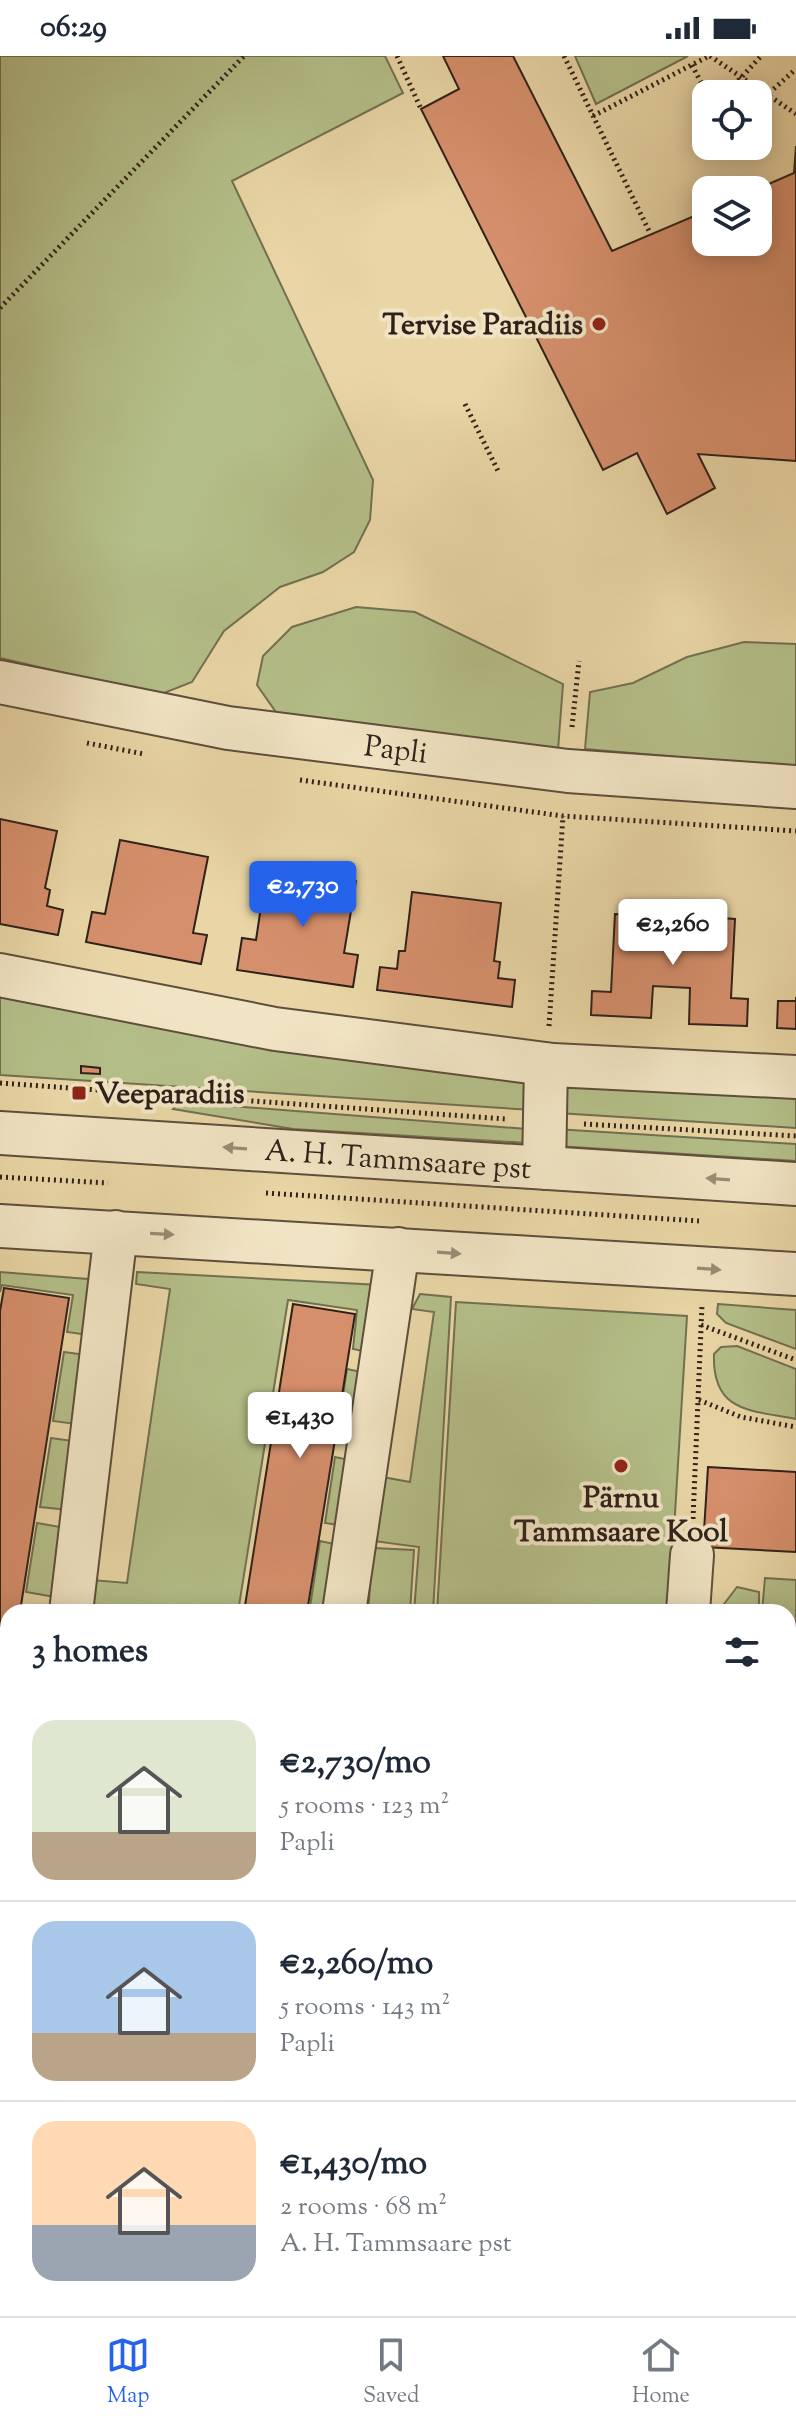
<!DOCTYPE html>
<meta charset="utf-8">
<style>
:root{--surface:#fff;--page:#f2f2f3;--text:#1f2937;--muted:#747a83;--line:#e0e1e3;--accent:#2563eb}
body{margin:0;font-family:"Sorts Mill Goudy",serif;background:var(--page);color:var(--text);height:100vh;display:flex;flex-direction:column;font-size:30px;white-space:nowrap}
*{box-sizing:border-box;margin:0}
p{font-size:26px;color:var(--muted)}
.icon{flex:none;width:44px;height:44px;fill:none;stroke:currentColor;stroke-width:2;stroke-linecap:round;stroke-linejoin:round}
.map{position:relative;flex:1;overflow:hidden}
.panel{position:absolute;left:0px;top:1548px;width:796px;height:712px;display:flex;flex-direction:column;background:var(--surface);border-radius:24px 24px 0 0;box-shadow:0 4px 20px #0003}
.panel>*{flex:none}
.fabs{position:absolute;left:692px;top:24px;display:grid;gap:16px}
.fabs a{display:grid;place-items:center;width:80px;height:80px;border-radius:16px;background:var(--surface);box-shadow:0 4px 20px #0003;font-size:40px}
.price{position:absolute;translate:-50% -68px;padding:0 18px;border-radius:8px;background:#fff;color:#222;font-size:26px;line-height:52px;filter:drop-shadow(0 2px 4px #0008)}
.price::after{content:'';position:absolute;left:50%;top:48px;width:24px;height:18px;margin-left:-12px;background:inherit;clip-path:polygon(0 0,100% 0,50% 100%)}
.price.on{background:var(--accent);color:#fff}
ul{padding:0;list-style:none}
li{display:flex;align-items:center;gap:24px;height:200px;padding:0 32px}
li+li{border-top:2px solid var(--line)}
li span{display:grid;place-items:center;flex:none;width:224px;height:160px;border-radius:24px;color:#555}
li>.icon{margin-inline-start:auto}
span .icon{width:96px;height:96px;fill:#fffc;stroke-width:1}
li b{font-size:34px}
h2{display:flex;justify-content:space-between;align-items:center;height:96px;padding:0 32px;font-size:34px}
.status{display:flex;justify-content:space-between;align-items:center;height:56px;padding:0 40px;background:var(--surface);direction:ltr}
.status svg{height:22px;fill:currentColor}
.menu{display:flex;justify-content:space-around;align-items:center;height:112px;border-top:2px solid var(--line);background:var(--surface);font-size:22px;color:var(--muted)}
.menu a{display:grid;justify-items:center;gap:4px}
.menu .on{color:var(--accent)}
.map>svg:first-child{display:block}
.green{fill:#b4be88;stroke:#727051;stroke-width:2}
.building{fill:#d68f6c;stroke:#2f211a;stroke-width:2}
.lines{fill:none;stroke-linecap:round;stroke-linejoin:round}
.minor-casing{stroke:#5e4e3d;stroke-width:46}
.path{stroke:#2f211a;stroke-width:5;stroke-dasharray:2 4;stroke-linecap:butt}
.minor{stroke:#f1e4c4;stroke-width:42}
.oneway{fill:#9a8c78}
.poi-dot{fill:#8f2418;stroke:#f1e4c4;stroke-width:3}
.labels{text-anchor:middle;stroke-width:8;stroke-linejoin:round;paint-order:stroke}
.poi-label{font-size:30px;font-weight:bold;fill:#2f211a;stroke:#f1e4c4;text-anchor:end}
.street-label{font-size:30px;fill:#2f211a;stroke:#f1e4c4}
</style>
<div class="status"><b>06:29</b><svg viewBox="0 0 49 12"><path d="M0 12V9h3v3zM5 12V6h3v6zM10 12V3h3v9zM15 12V0h3v12zM26 1h20v11H26zM47 4h2v5h-2z"/></svg></div>
<div class="map">
<svg width="796" height="2260" viewBox="0 0 796 2260">
<rect width="100%" height="100%" fill="#e9d5a5"/>
<filter id="stains"><feTurbulence type="fractalNoise" baseFrequency=".0025" numOctaves="4"/><feColorMatrix values="0 0 0 0 .2 0 0 0 0 .09 0 0 0 0 .02 0 0 0 .5 -.17"/></filter>
<radialGradient id="worn" r=".72"><stop offset=".6" stop-color="#630" stop-opacity="0"/><stop offset="1" stop-color="#630" stop-opacity=".3"/></radialGradient>
<path class="green" d="M0 0H385L403 37 232 125 373 424 370 464 354 496 323 516 280 531 224 575 192 626 159 639 0 602Z
M575 0H688L596 48Z
M356 551 415 556 563 628 558 694 278 659 257 629 263 600 292 571Z
M744 586 796 588V711L585 693 590 636 633 627 687 601Z
M0 941C176 977 354 998 532 1020V1054L0 1019Z
M558 1027 796 1042V1072L558 1057Z
M179 1046 527 1073V1087L293 1073 173 1053Z
M555 1073 796 1088V1105L556 1090Z
M0 1216 100 1224 96 1280 67 1276 73 1239 2 1229 0 1236Z
M137 1216 380 1229 372 1297 353 1293 357 1254 288 1244 238 1556H122L88 1551 92 1524 127 1527 170 1233 136 1228Z
M420 1238 451 1241 433 1556H414L419 1491 366 1484 377 1420 410 1426 434 1256 412 1253Z
M456 1246 687 1260 669 1556H437Z
M718 1248 796 1254V1293L726 1267 717 1258Z
M737 1290 796 1313V1363C751 1354 712 1357 714 1298L721 1291Z
M64 1296 94 1300 83 1369 53 1365Z
M347 1313 366 1317 357 1382 337 1379Z
M51 1382 80 1386 69 1454 40 1451Z
M335 1401 354 1405 345 1470 325 1467Z
M37 1467 66 1472 55 1541 26 1536Z
M320 1485 339 1489 330 1554 310 1551Z
M373 1492 414 1494 410 1556H368Z
M765 1522 796 1524V1616L788 1615V1556H762Z
M737 1531 759 1536V1556H718Z
M8 1723V1812L0 1811V1779Z
M788 1942 796 1943V1978L788 1977Z"/>
<path class="building" d="M443 0H513L612 195 706 155V186H758V134H755L794 117 796 90V405L698 398 715 432 667 458 637 397 603 414 421 53 459 33Z
M0 763 57 775 45 832 50 834 47 850 63 854 58 879 0 868Z
M120 784 208 801 193 877 207 879 201 908 86 886 92 856 105 858Z
M267 811 356 825 344 897 358 899 353 931 237 914 242 882 256 884Z
M412 836 501 847 494 905 500 906 498 922 515 924 512 951 377 934 380 911 397 913 399 895H405Z
M657 852 693 854V860L735 863 731 942 748 943 747 970 689 968 690 932 653 930 651 962 591 959 592 935 611 936 615 858 656 860Z
M796 941V973L777 972 778 945H796Z
M81 1010 100 1012V1018L81 1017Z
M4 1232 69 1242 20 1556H8V1591L0 1590V1255Z
M293 1248 355 1258 334 1390 307 1556H244Z
M708 1411 796 1416V1496L703 1491Z
M788 1621 796 1622V1740H788Z
M0 1816 8 1817V1882L0 1881Z
M788 1884 796 1885V1938L788 1937Z
M788 1982 796 1984V2066H788Z
M0 2027 8 2028 5 2082 0 2081Z
M0 2195 8 2196V2246L0 2245Z
M788 2217 796 2219V2260L767 2252H788Z
M93 2252H154L153 2260H91Z
M173 2252H186L184 2260H171Z
M188 2252H206L204 2260H186Z
M312 2252H355L353 2260H310Z
M370 2252H440L439 2260H369Z
M509 2252H551L549 2260H507Z
M571 2252H608L605 2260H568Z
M619 2252H633L631 2259 618 2256Z
M702 2252H719L718 2258 701 2255Z"/>
<g class="lines">
<defs>
<path id="minor" d="M0 626 228 672 568 715 796 731
M0 919 275 973 553 1009 796 1021
M0 1077 796 1128
M544 1112 546 1008
M0 1170 796 1218
M71 1556 116 1176
M344 1556 398 1193
M688 1556 692 1499
M0 1636 8 1637
M788 1792H796
M0 1985 8 1987
M788 2100 796 2102
M788 2180 796 2182"/>
</defs>
<use href="#minor" class="minor-casing"/>
<path class="path" d="M397 0 421 53
M564 0 651 179
M710 0 796 58
M692 9 707 38
M726 38 761 0
M758 51 767 39 796 13
M593 60 709 0
M0 252 244 0
M465 348 499 417
M572 671 579 605
M87 687 144 698
M300 724 563 760 796 775
M549 970 563 760
M0 1027 506 1063
M584 1068 796 1080
M0 1121 108 1127
M266 1137 699 1165
M701 1269 796 1304
M699 1344 741 1361 796 1371
M693 1463 702 1249
M0 1892 8 1893
M7 1949 8 1938"/>
<use href="#minor" class="minor"/>
</g>
<defs><path id="oneway-solid" d="M-6-.8H1V-3.2L6.5 0L1 3.2V.8H-6Z" transform="scale(2)"/></defs>
<g class="oneway">
<use href="#oneway-solid" transform="translate(235 1092) rotate(-176)"/>
<use href="#oneway-solid" transform="translate(718 1123) rotate(-176)"/>
<use href="#oneway-solid" transform="translate(162 1178) rotate(3)"/>
<use href="#oneway-solid" transform="translate(449 1197) rotate(4)"/>
<use href="#oneway-solid" transform="translate(709 1213) rotate(4)"/>
</g>
<g class="poi-dot">
<circle cx="599" cy="268" r="8"/>
<rect x="71" y="1029" width="16" height="16" rx="4"/>
<circle cx="621" cy="1410" r="8"/>
</g>
<g class="labels">
<g class="poi-label">
<text x="583" y="278">Tervise Paradiis</text>
<text x="95" y="1047" text-anchor="start">Veeparadiis</text>
<text x="621" y="1451" text-anchor="middle">Pärnu<tspan x="621" dy="34">Tammsaare Kool</tspan></text>
</g>
<g class="street-label">
<text transform="translate(396 693) rotate(7)" y="10">Papli</text>
<text transform="translate(398 1103) rotate(4)" y="10">A. H. Tammsaare pst</text>
</g>
</g>
<rect width="100%" height="100%" filter="url(#stains)"/>
<rect width="100%" height="100%" fill="url(#worn)"/>
</svg>
<div class="fabs">
<a><svg class="icon" aria-label="locate" viewBox="0 0 24 24"><circle cx="12" cy="12" r="6"/><path d="M12 2v4M12 18v4M2 12h4M18 12h4"/></svg></a>
<a><svg class="icon" aria-label="layers" viewBox="0 0 24 24"><path d="M12 4l9 5-9 5-9-5zM3 14l9 5 9-5"/></svg></a>
</div>
<b class="price on" style="left:303px;top:873px">€2,730</b>
<b class="price" style="left:673px;top:911px">€2,260</b>
<b class="price" style="left:300px;top:1404px">€1,430</b>
<section class="panel">
<h2>3 homes<svg class="icon" aria-label="filters" viewBox="0 0 24 24"><path d="M4 7h16M4 17h16"/><circle cx="9" cy="7" r="2"/><circle cx="15" cy="17" r="2"/></svg></h2>
<ul>
<li><span style="background:linear-gradient(#dfe7d0 70%,#b9a48a 0)"><svg class="icon" aria-label="home" viewBox="0 0 24 24"><path d="M3 11l9-7 9 7M6 9v11h12V9"/></svg></span><div><b>€2,730/mo</b><p>5 rooms · 123 m²</p><p>Papli</p></div></li>
<li><span style="background:linear-gradient(#a9c7e8 70%,#b9a48a 0)"><svg class="icon" aria-label="home" viewBox="0 0 24 24"><path d="M3 11l9-7 9 7M6 9v11h12V9"/></svg></span><div><b>€2,260/mo</b><p>5 rooms · 143 m²</p><p>Papli</p></div></li>
<li><span style="background:linear-gradient(#ffd9b3 65%,#9aa5b1 0)"><svg class="icon" aria-label="home" viewBox="0 0 24 24"><path d="M3 11l9-7 9 7M6 9v11h12V9"/></svg></span><div><b>€1,430/mo</b><p>2 rooms · 68 m²</p><p>A. H. Tammsaare pst</p></div></li>
</ul>
</section>
</div>
<nav class="menu">
<a class="on"><svg class="icon" aria-label="map" viewBox="0 0 24 24"><path d="M3 6l6-2 6 2 6-2v14l-6 2-6-2-6 2zM9 4v14M15 6v14"/></svg>Map</a>
<a><svg class="icon" aria-label="saved" viewBox="0 0 24 24"><path d="M7 4h10v16l-5-4-5 4z"/></svg>Saved</a>
<a><svg class="icon" aria-label="home" viewBox="0 0 24 24"><path d="M3 11l9-7 9 7M6 9v11h12V9"/></svg>Home</a>
</nav>
